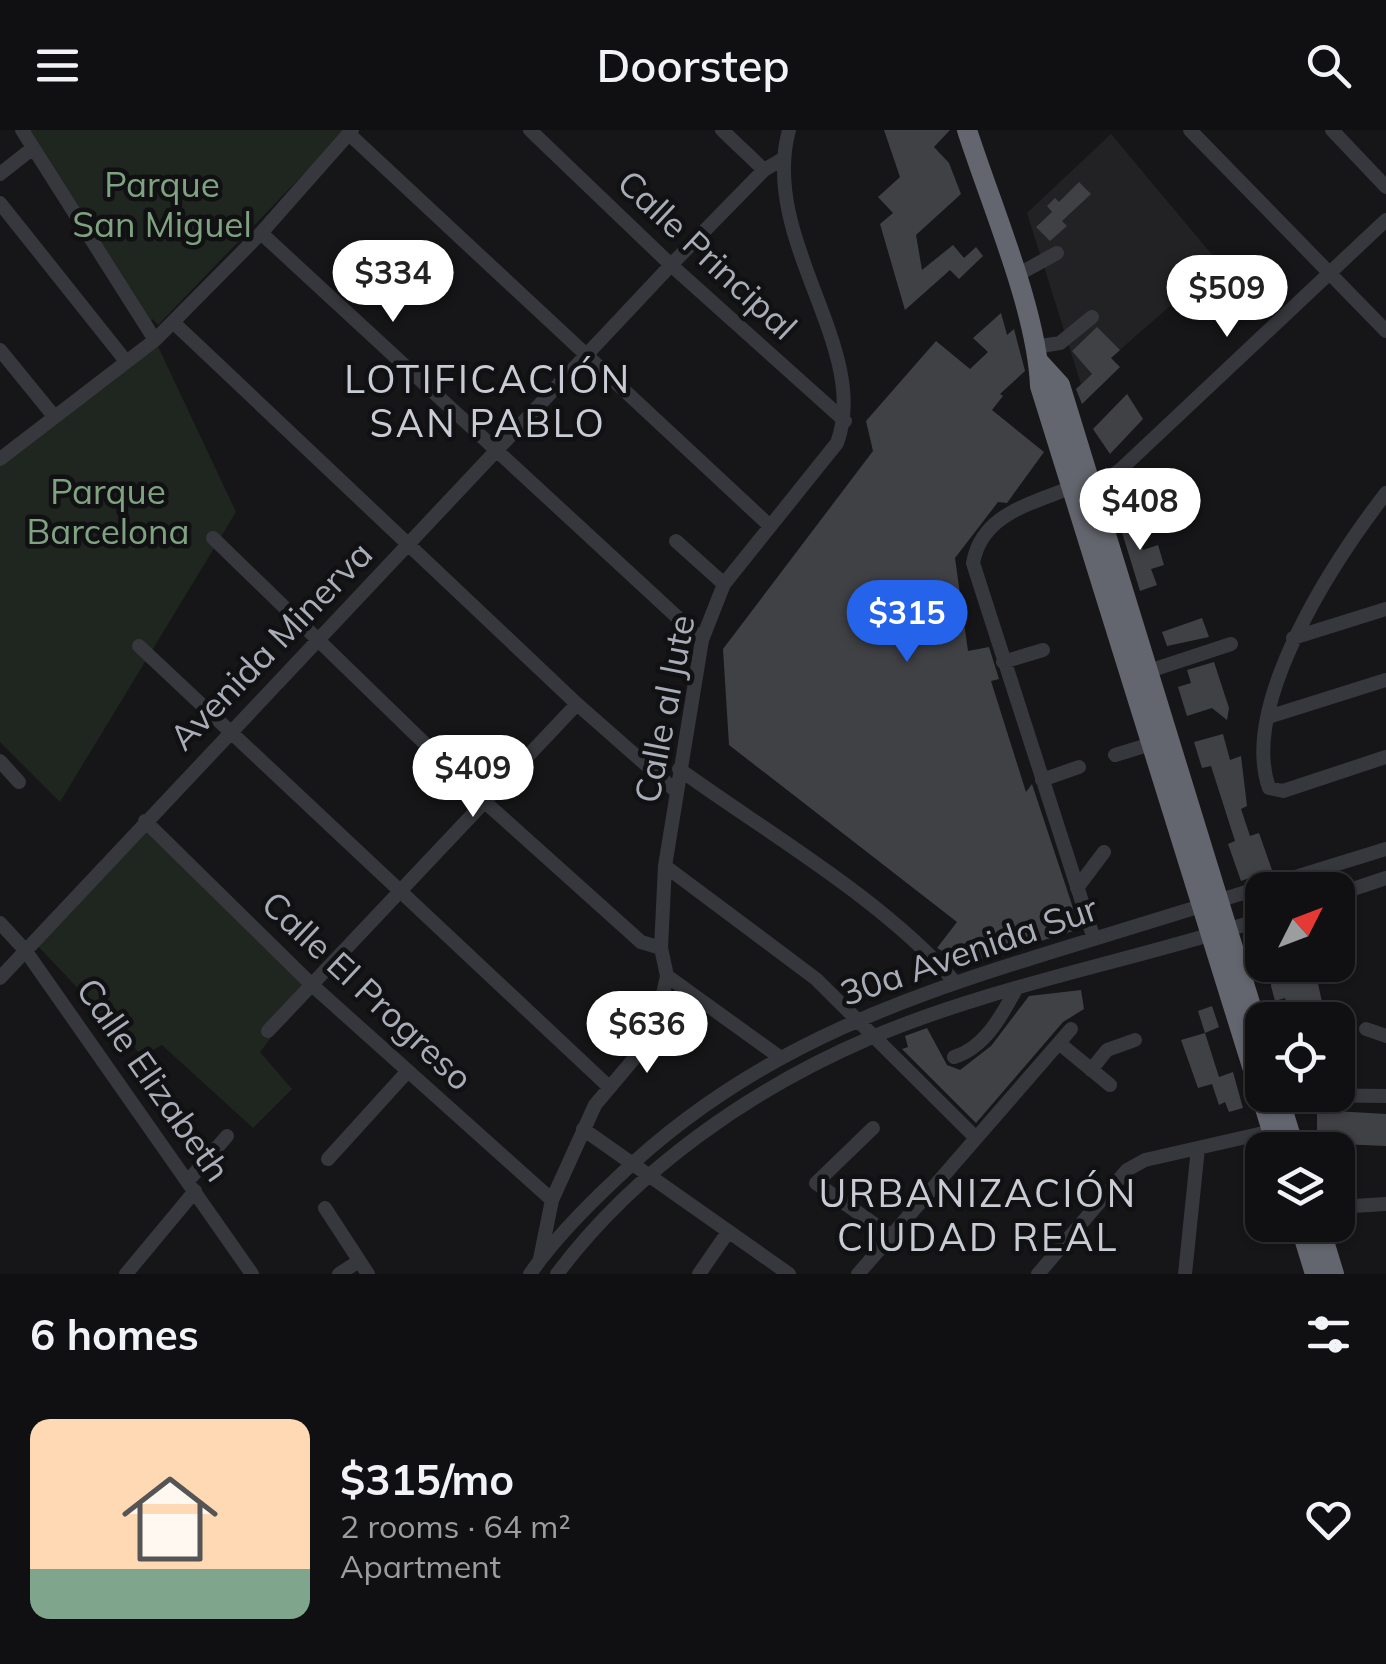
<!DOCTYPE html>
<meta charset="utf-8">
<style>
:root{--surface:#101012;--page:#1e1e20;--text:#f1f3f6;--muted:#9c9d9f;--line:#303032;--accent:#2563eb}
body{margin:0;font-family:Mulish,sans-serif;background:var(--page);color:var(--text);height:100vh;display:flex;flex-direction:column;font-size:38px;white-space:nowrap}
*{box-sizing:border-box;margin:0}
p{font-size:32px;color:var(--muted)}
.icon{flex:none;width:55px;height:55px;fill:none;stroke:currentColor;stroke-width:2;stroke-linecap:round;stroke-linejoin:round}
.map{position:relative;height:1144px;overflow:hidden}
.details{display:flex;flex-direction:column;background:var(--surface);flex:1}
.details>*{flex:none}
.needle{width:65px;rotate:48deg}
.controls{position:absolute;left:1245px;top:742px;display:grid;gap:20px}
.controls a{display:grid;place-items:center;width:110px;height:110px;border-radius:20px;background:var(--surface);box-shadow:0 2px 8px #0004,0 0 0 2px var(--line);font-size:50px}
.price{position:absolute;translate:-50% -85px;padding:0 22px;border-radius:35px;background:#fff;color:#222;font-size:32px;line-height:65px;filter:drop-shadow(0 2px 5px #0008)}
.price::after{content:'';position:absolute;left:50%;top:60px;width:30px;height:22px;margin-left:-15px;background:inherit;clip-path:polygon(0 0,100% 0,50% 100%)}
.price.selected{background:var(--accent);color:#fff}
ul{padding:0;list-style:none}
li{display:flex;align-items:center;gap:30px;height:250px;padding:0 30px}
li+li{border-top:2px solid var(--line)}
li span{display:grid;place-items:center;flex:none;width:280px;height:200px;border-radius:20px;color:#555}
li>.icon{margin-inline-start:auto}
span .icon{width:120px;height:120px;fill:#fffc;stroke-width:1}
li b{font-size:42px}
h2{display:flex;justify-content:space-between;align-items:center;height:120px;padding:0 30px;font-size:42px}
header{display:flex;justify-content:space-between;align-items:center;height:130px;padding:0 30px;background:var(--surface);font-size:45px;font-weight:600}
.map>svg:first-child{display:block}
.built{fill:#222225}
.green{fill:#1e261f}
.building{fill:#404145}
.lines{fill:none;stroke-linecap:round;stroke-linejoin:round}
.minor{stroke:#37383d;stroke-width:14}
.highway{stroke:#63666e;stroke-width:20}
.labels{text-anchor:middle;stroke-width:9;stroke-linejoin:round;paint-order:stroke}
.park-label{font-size:35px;fill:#7fa381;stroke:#111113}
.street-label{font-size:35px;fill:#a8adb8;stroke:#111113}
.neighbourhood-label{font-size:38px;letter-spacing:2.5px;fill:#c9ccd4;stroke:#111113}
</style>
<header><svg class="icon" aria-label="menu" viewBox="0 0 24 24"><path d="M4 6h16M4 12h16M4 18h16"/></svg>Doorstep<svg class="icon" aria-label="search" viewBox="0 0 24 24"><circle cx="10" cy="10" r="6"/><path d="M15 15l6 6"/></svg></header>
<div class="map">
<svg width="1386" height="1144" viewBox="0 0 1386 1144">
<rect width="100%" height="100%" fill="#161618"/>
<path class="built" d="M1111 4 1219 133 1081 254 1027 83Z"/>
<path class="green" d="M24 0H346L158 195 153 189 146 196Z
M155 210 236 382 60 672 0 612V329Z
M145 691 312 855 260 922 292 959 253 998 162 915 142 926 131 914 124 922 91 872 33 811Z"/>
<path class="building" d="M884 0H950L934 17 949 33 961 64 916 105 922 140 953 115 964 128 976 117 983 126 959 149 950 140 905 180 880 94 893 83 878 67 900 47Z
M1079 52 1091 64 1062 91 1067 96 1050 111 1036 97 1052 82 1047 76 1055 68 1059 72Z
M1001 183 1007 205 1014 199 1025 241 1000 264 1003 266 992 280 1044 322 1007 373 998 372 955 428 968 521 989 517 999 549 991 551 1026 662 1032 654 1080 799 965 834 937 818 957 792 729 615 723 519 873 321 866 291 936 211 970 239 988 222 973 208Z
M1097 197 1120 220 1111 228 1120 237 1082 274 1076 259 1092 244 1072 221Z
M1127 264 1143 289 1110 324 1093 299Z
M1132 382 1143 420 1158 415 1164 435 1151 439 1157 455 1140 461 1117 386Z
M1202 488 1209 507 1167 516 1162 502Z
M1214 532 1229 578 1227 590 1212 578 1187 586 1178 557 1191 553 1187 540Z
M1223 604 1230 630 1241 626 1247 676 1241 679 1250 706 1259 703 1272 740 1241 751 1228 714 1235 711 1211 636 1202 638 1194 612Z
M1274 835H1314L1325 886 1292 890 1285 868 1275 871 1271 856Z
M1081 860 1084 879 1063 892 976 993 902 919 908 917 905 906 927 898 947 935 960 940 991 916 1029 866Z
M1212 876 1219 897 1205 903 1198 881Z
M1205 903 1219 947 1233 942 1243 978 1229 982 1225 972 1219 975 1212 954 1198 958 1181 910Z
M1317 980 1386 984V1016L1317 1013Z"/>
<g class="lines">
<path class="minor" d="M22 0 155 210
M530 0 671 135 845 291
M722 0 764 40
M1190 0 1386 201
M1332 0 1386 57
M349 4 770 396
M0 44 33 18
M0 73 125 230
M261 103 702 510
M1015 146 1057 123
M173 192 577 574 677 662
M1034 217 1060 213 1092 187
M0 220 53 285
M0 329 155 210 261 103 352 0
M1072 357C1032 374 982 383 973 433L1094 809
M1092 360 1120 340 1386 90
M1386 363C1336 428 1239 573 1269 658L1283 661 1386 627
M213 408 485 672 641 812 661 818
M676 411 724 454
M1293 508 1386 479
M139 516 608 956
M1003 532 1043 520
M1149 541 1231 514
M1268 587 1386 550
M1115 625 1151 614
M0 631 19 652
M679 639C769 704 881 768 954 851
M1042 650 1079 637
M145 691 312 855 552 1070
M665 736 816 849 976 1008
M1077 758 1104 722
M1338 764 1386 748
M0 793 25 820 252 1144
M667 846 778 926
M0 848 671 135 764 40 781 30
M1366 899 1386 906
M268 901 577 574
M1059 913 1110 955
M954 927C984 918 1001 887 1015 861
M1091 940 1107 920 1135 910
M1298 965 1386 966
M873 998 816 1053 891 1106
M583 999 789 1144
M328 1029 407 942
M188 1051 227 1006
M1338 1077 1386 1074
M325 1078 368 1144
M540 1129 552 1070 595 975 643 918 657 891 667 846 661 818 665 736 702 510 724 454 837 313C872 219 759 110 789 0
M126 1144 195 1061
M339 1144 359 1131
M530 1144C554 1109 585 1078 616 1049 756 913 916 863 1097 808 1194 779 1290 749 1386 719
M557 1144C635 1040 751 959 870 908 995 855 1133 831 1262 789
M699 1144 728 1102
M858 1144 1071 899
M1038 1144 1127 1040 1145 1030 1272 1001
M1185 1144 1198 1018"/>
<path class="highway" d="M967 0C991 75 1037 180 1040 256L1278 1020
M1039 232 1060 255 1262 912
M1278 965 1295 1020
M1300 1095 1315 1144
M1319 1095 1334 1144"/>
</g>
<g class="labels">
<g class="park-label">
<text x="162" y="67">Parque<tspan x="162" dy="40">San Miguel</tspan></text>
<text x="108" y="374">Parque<tspan x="108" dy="40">Barcelona</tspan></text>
</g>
<g class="street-label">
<text transform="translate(707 125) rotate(43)" y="12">Calle Principal</text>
<text transform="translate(271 516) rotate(-46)" y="12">Avenida Minerva</text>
<text transform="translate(665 579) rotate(-79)" y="12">Calle al Jute</text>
<text transform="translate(969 821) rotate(-19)" y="12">30a Avenida Sur</text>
<text transform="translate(367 861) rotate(43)" y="12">Calle El Progreso</text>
<text transform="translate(153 950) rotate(55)" y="12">Calle Elizabeth</text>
</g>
<g class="neighbourhood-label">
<text x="488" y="263">LOTIFICACIÓN<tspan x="488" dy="44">SAN PABLO</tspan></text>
<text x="978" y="1077">URBANIZACIÓN<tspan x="978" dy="44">CIUDAD REAL</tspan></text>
</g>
</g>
</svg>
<div class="controls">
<a><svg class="needle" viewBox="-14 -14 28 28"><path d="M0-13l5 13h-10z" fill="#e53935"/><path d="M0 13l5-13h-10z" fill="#9c9d9f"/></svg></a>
<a><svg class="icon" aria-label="locate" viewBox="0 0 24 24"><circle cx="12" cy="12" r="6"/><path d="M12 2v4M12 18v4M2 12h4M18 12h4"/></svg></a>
<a><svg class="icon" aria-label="layers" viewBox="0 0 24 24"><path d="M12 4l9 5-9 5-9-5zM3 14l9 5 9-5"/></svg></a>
</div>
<b class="price" style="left:393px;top:195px">$334</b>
<b class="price" style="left:1227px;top:210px">$509</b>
<b class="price" style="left:1140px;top:423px">$408</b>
<b class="price selected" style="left:907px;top:535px">$315</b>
<b class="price" style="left:473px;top:690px">$409</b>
<b class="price" style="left:647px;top:946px">$636</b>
</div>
<section class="details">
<h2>6 homes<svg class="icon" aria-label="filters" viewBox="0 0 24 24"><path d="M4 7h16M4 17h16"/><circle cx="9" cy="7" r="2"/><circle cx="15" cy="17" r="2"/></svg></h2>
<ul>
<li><span style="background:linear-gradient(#ffd9b3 75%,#7fa58c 0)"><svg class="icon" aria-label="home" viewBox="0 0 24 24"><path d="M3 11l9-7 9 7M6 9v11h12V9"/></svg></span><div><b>$315/mo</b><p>2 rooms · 64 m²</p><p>Apartment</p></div><svg class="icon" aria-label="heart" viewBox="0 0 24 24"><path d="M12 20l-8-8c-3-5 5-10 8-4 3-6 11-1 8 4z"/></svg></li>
</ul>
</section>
